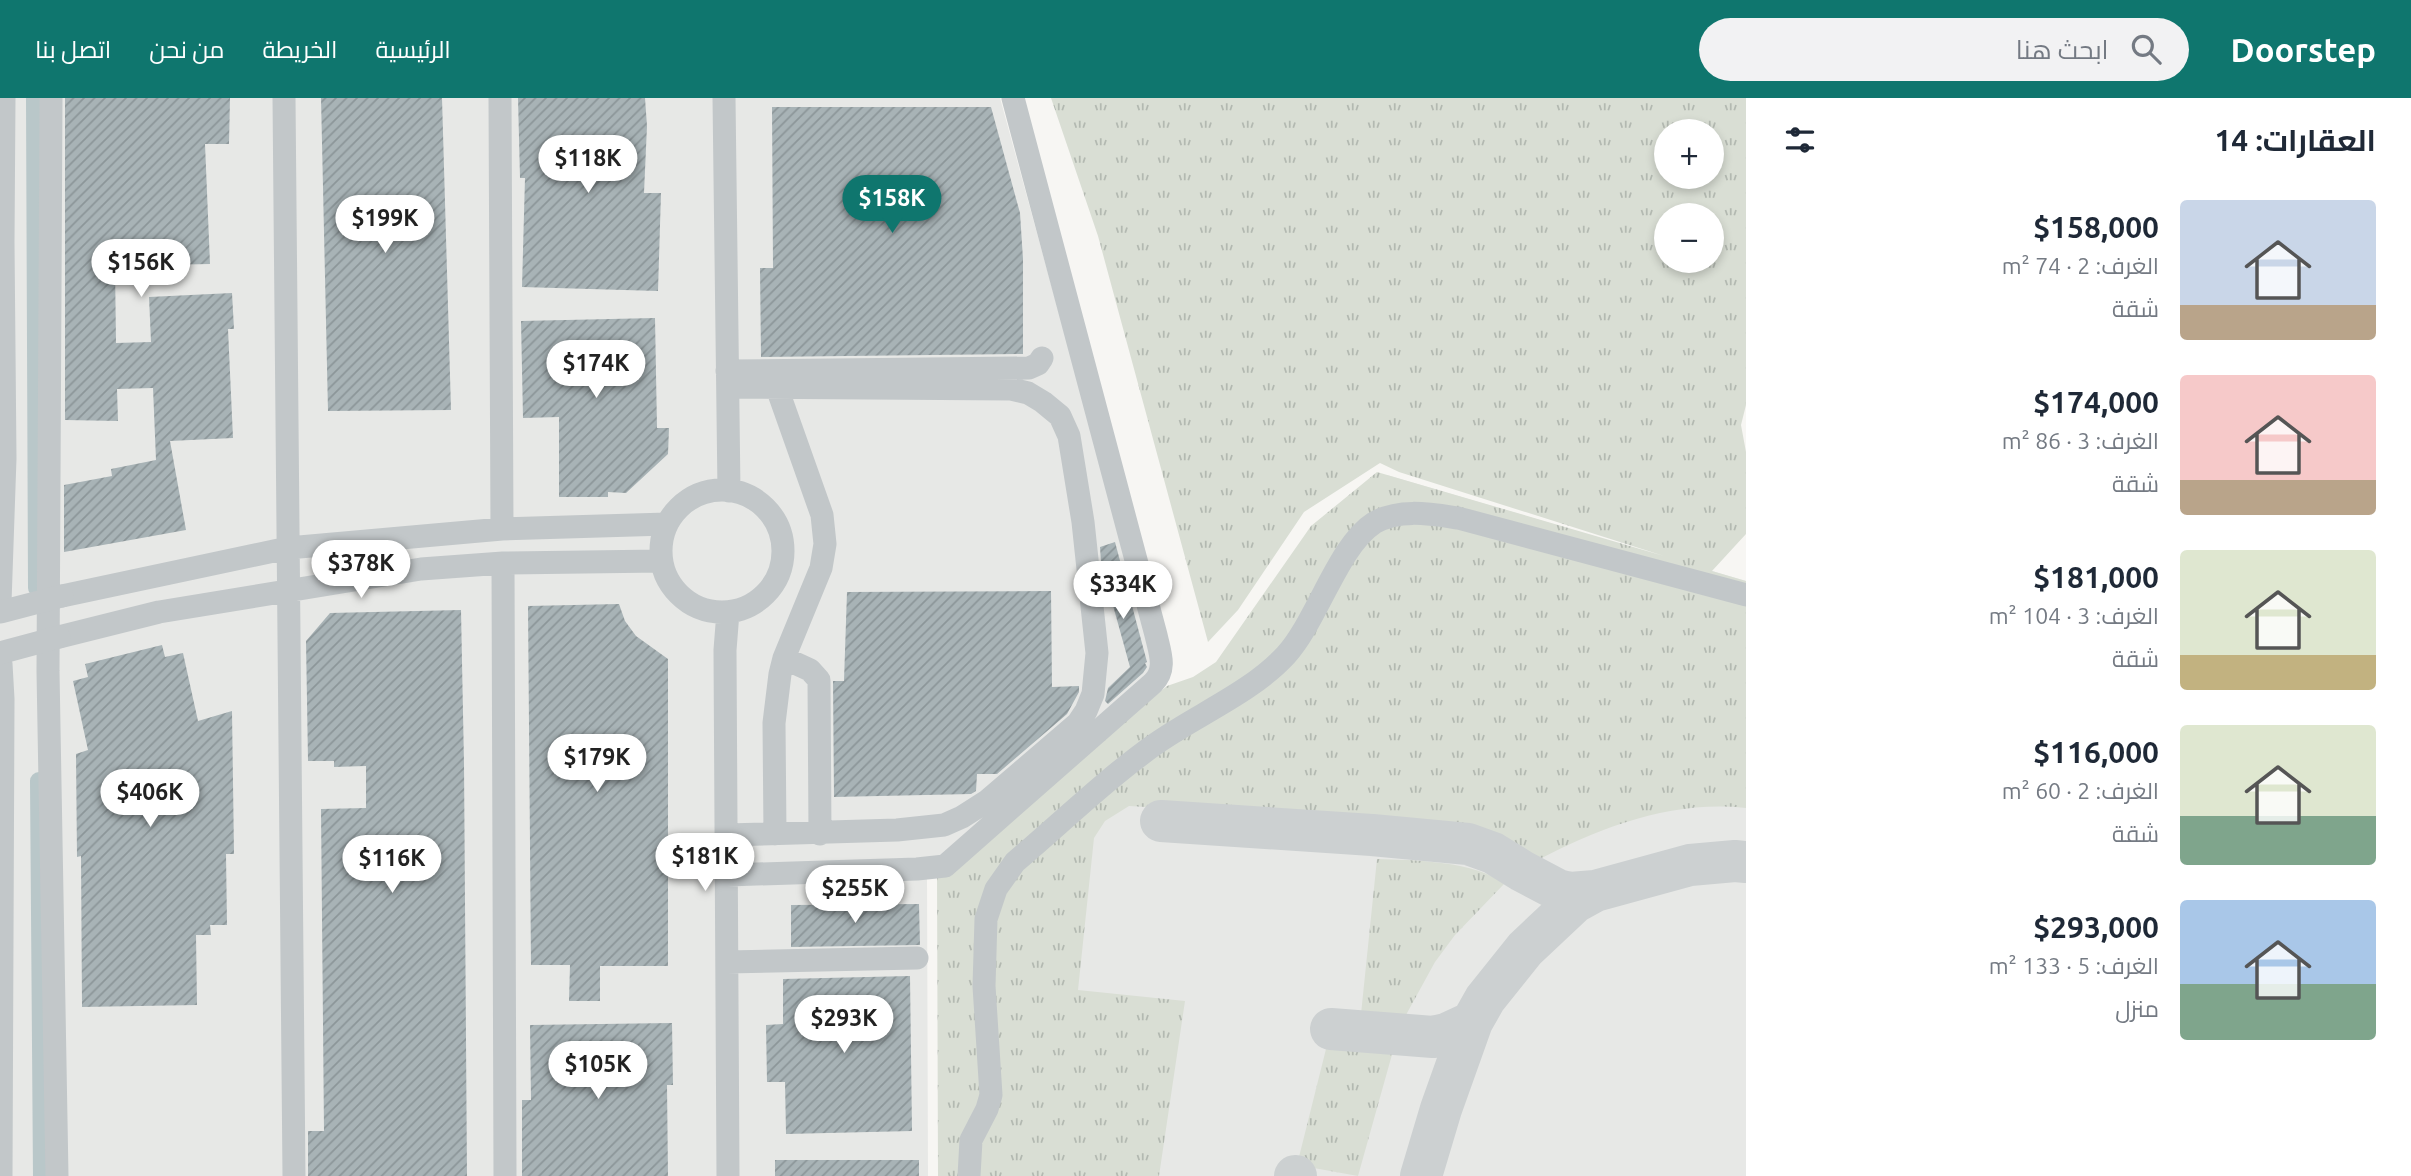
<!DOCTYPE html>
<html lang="ar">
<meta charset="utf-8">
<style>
:root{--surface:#fff;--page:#f2f2f3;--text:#1f2937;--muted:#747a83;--accent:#0f766e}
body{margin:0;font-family:Ubuntu,Cairo,sans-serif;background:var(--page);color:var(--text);direction:rtl;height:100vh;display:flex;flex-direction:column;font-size:26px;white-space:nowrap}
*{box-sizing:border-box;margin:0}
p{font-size:23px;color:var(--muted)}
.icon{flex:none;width:38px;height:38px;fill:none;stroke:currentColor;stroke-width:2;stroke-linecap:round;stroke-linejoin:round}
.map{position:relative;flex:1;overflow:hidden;direction:ltr}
.side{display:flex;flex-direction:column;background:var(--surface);width:665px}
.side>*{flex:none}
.buttons{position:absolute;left:1654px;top:21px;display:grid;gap:14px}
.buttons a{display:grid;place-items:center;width:70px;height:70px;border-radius:50%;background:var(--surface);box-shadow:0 4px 10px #0003;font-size:35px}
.price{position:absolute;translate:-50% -60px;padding:0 16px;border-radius:24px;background:#fff;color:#222;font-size:23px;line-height:46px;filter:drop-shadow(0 2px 4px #0008)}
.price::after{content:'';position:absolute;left:50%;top:42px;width:21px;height:16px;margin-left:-10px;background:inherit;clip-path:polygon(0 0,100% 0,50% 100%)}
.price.selected{background:var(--accent);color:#fff}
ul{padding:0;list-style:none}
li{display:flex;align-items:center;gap:21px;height:175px;padding:0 35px}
li span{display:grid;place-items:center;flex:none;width:196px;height:140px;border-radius:7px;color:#555}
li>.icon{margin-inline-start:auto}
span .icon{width:84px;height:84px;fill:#fffc;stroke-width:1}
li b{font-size:30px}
h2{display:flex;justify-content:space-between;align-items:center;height:84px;padding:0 35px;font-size:30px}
header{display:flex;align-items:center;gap:42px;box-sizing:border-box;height:98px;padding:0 35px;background:var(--accent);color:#fff}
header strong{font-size:33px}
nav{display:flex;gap:38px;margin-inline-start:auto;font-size:24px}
.search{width:490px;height:63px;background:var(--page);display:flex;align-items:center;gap:18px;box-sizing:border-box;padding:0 24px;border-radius:38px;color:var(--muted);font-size:26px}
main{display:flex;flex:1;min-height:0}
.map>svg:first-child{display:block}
.built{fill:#e7e8e6}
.grass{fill:url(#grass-tufts);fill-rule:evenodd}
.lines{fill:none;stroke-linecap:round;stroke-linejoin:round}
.canal{stroke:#b9c7c9;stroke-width:18}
.taxiway{stroke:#ccd0d1;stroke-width:42}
.building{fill:url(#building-hatch)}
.minor{stroke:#c2c7c9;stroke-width:23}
.minor-bridge{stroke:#c2c7c9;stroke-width:23}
</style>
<header>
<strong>Doorstep</strong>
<div class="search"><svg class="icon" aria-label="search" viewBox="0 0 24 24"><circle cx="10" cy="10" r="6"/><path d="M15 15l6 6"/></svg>ابحث هنا</div>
<nav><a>الرئيسية</a><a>الخريطة</a><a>من نحن</a><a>اتصل بنا</a></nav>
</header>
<main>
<section class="side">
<h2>العقارات: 14<svg class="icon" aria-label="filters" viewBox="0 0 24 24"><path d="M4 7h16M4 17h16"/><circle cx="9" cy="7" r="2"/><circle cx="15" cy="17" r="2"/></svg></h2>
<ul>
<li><span style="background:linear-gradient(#c9d6e8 75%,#b9a48a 0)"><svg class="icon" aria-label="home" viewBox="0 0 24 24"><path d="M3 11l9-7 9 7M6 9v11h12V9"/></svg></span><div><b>$158,000</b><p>الغرف: 2 · 74 m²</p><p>شقة</p></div></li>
<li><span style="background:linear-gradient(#f6c9c9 75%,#b9a48a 0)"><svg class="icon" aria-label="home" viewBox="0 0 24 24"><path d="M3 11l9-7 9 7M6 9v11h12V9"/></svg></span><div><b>$174,000</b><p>الغرف: 3 · 86 m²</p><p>شقة</p></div></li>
<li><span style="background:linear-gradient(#dfe7d0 75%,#c2b280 0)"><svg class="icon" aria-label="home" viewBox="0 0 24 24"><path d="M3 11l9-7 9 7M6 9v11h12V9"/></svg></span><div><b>$181,000</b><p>الغرف: 3 · 104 m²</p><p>شقة</p></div></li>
<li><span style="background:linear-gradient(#dfe7d0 65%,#7fa58c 0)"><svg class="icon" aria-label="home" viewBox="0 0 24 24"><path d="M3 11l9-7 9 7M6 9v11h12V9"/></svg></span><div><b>$116,000</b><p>الغرف: 2 · 60 m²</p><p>شقة</p></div></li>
<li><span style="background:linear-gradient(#a9c7e8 60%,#7fa58c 0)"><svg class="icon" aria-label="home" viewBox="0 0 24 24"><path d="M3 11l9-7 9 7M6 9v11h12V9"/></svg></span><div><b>$293,000</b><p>الغرف: 5 · 133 m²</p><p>منزل</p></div></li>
</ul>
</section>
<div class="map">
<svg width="1746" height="1078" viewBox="0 0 1746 1078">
<defs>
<pattern id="grass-tufts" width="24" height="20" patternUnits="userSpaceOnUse" patternTransform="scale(1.75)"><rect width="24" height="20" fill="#d9ded4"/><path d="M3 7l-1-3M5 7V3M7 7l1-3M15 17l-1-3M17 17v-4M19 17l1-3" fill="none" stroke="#b3b9b1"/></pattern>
<pattern id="building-hatch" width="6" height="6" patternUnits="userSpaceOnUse" patternTransform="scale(1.75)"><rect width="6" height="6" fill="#a8b3b6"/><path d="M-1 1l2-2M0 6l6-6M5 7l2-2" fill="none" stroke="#8c9699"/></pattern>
</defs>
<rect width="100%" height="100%" fill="#f7f6f3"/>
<path class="built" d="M0 0H1000L1157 573 927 778 928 1078H0Z
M1387 377 1746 483V1078H964L980 840 1176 613Z"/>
<path class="grass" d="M1051 0H1746V307L1741 327 1746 354V436L1712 473 1746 483V710C1672 702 1601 729 1536 763L1484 735 1463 731 1379 723 1129 708 1105 723 1094 740 1078 892 1185 903 1159 1078H938L937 777 1167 588 1193 579 1216 564 1311 428 1377 374 1664 458 1399 374 1380 365 1304 414 1238 512 1208 544 1098 138ZM1666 33H1712V79H1666ZM1666 117H1712V163H1666Z
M1377 761C1412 762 1477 763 1504 786L1455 837 1435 864 1401 926 1333 920 1335 913 1361 916Z
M1328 943 1386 946 1393 953 1358 1078 1297 1067Z"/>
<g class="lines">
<path class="canal" d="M35 0 37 490
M39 683 42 1078"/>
<path class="taxiway" d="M1161 723 1372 737 1468 746 1493 755 1522 773 1558 792 1570 795 1595 793
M1331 931 1433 939 1446 936 1472 924
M1295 1078H1296
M1421 1078 1441 1011 1472 924 1485 901 1525 851 1575 804 1595 793 1690 767 1735 763 1746 764"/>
</g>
<path class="building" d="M65 0H230L229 46H205L210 166 115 168 116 245 151 244 149 199 232 195 234 231H228L233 340 170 343 186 432 64 454V387L112 378 111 371 156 362 153 290 117 291 118 323 65 322Z
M321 0H442L451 312 328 313Z
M518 0H645L647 28 644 95H661L658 193 522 189 525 80H520Z
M772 9H991L1020 115 1023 161V256L761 259 760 170H773Z
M655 220 657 330H669L668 356 626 395 608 394V399H559V319L523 320 521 223Z
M1115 444 1147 564 1145 565 1147 569 1143 575 1108 606 1105 603 1108 590 1130 569 1101 464 1100 449Z
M1051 493 1052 589 1079 588V594L1067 616 997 676H977L976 693 971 696 834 699 833 583H844L847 494Z
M619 506 625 523 636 538 668 561V868H600V903H569L570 867H531L528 508Z
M461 512 464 666 467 1078H308V1033H324L321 711 366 710V668L334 669V663H308L306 543 330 515Z
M162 547 165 559 183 555 198 623 232 613 234 756H226L227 827H210L211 837H196L197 907 82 909 81 758 77 759 76 656 88 652 73 583 88 579 85 566Z
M919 806 920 847 791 849V807Z
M910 878 912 1033 786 1036 785 984H767L766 927 783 926V881Z
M672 925 673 987H667L668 1078H522V1002H531L530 927Z
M775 1062H919V1078H775Z"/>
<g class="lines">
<path class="minor" d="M51 0 48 573 57 1078
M284 0 294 1078
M500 0 502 431
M724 0 729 393
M727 273 1029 270 1038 266 1042 260
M661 453a61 61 0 1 1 122 0a61 61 0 1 1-122 0Z
M503 465 505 1078
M62 498 288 450 502 431 667 426
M0 505 5 360 3 144 4 0
M59 539 159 514 421 471 503 465 661 463
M784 560 810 572 819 582 820 736
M1 566 3 601 1 1078
M775 736 774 625 780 576 784 560 821 470 825 446 822 417 777 290
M727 737 897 732 944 727 962 719 987 703 1078 625 1086 613 1093 596 1097 555 1083 424 1069 338 1060 318 1043 304 1028 295 1011 291 728 289
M727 777 917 771 945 768 1153 585C1167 571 1160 555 1156 537L1013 0
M727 864 917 860
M728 1078 725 552 728 514
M969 1078 971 1042 987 1011 991 997 984 888 986 821 996 791 1015 764C1061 725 1105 682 1154 647 1196 617 1251 595 1286 557 1317 523 1338 448 1374 425 1399 410 1431 416 1458 420L1746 497"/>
<path class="minor-bridge" d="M1 514 62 498
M0 555 59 539"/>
</g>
</svg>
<div class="buttons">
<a>+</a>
<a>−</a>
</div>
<b class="price" style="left:588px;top:97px">$118K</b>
<b class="price selected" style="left:892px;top:137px">$158K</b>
<b class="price" style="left:385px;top:157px">$199K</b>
<b class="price" style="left:141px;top:201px">$156K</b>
<b class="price" style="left:596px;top:302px">$174K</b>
<b class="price" style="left:361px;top:502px">$378K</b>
<b class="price" style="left:1123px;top:523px">$334K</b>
<b class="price" style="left:597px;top:696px">$179K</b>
<b class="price" style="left:150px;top:731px">$406K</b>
<b class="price" style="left:705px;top:795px">$181K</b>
<b class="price" style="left:392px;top:797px">$116K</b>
<b class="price" style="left:855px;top:827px">$255K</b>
<b class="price" style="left:844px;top:957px">$293K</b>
<b class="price" style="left:598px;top:1003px">$105K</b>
</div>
</main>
